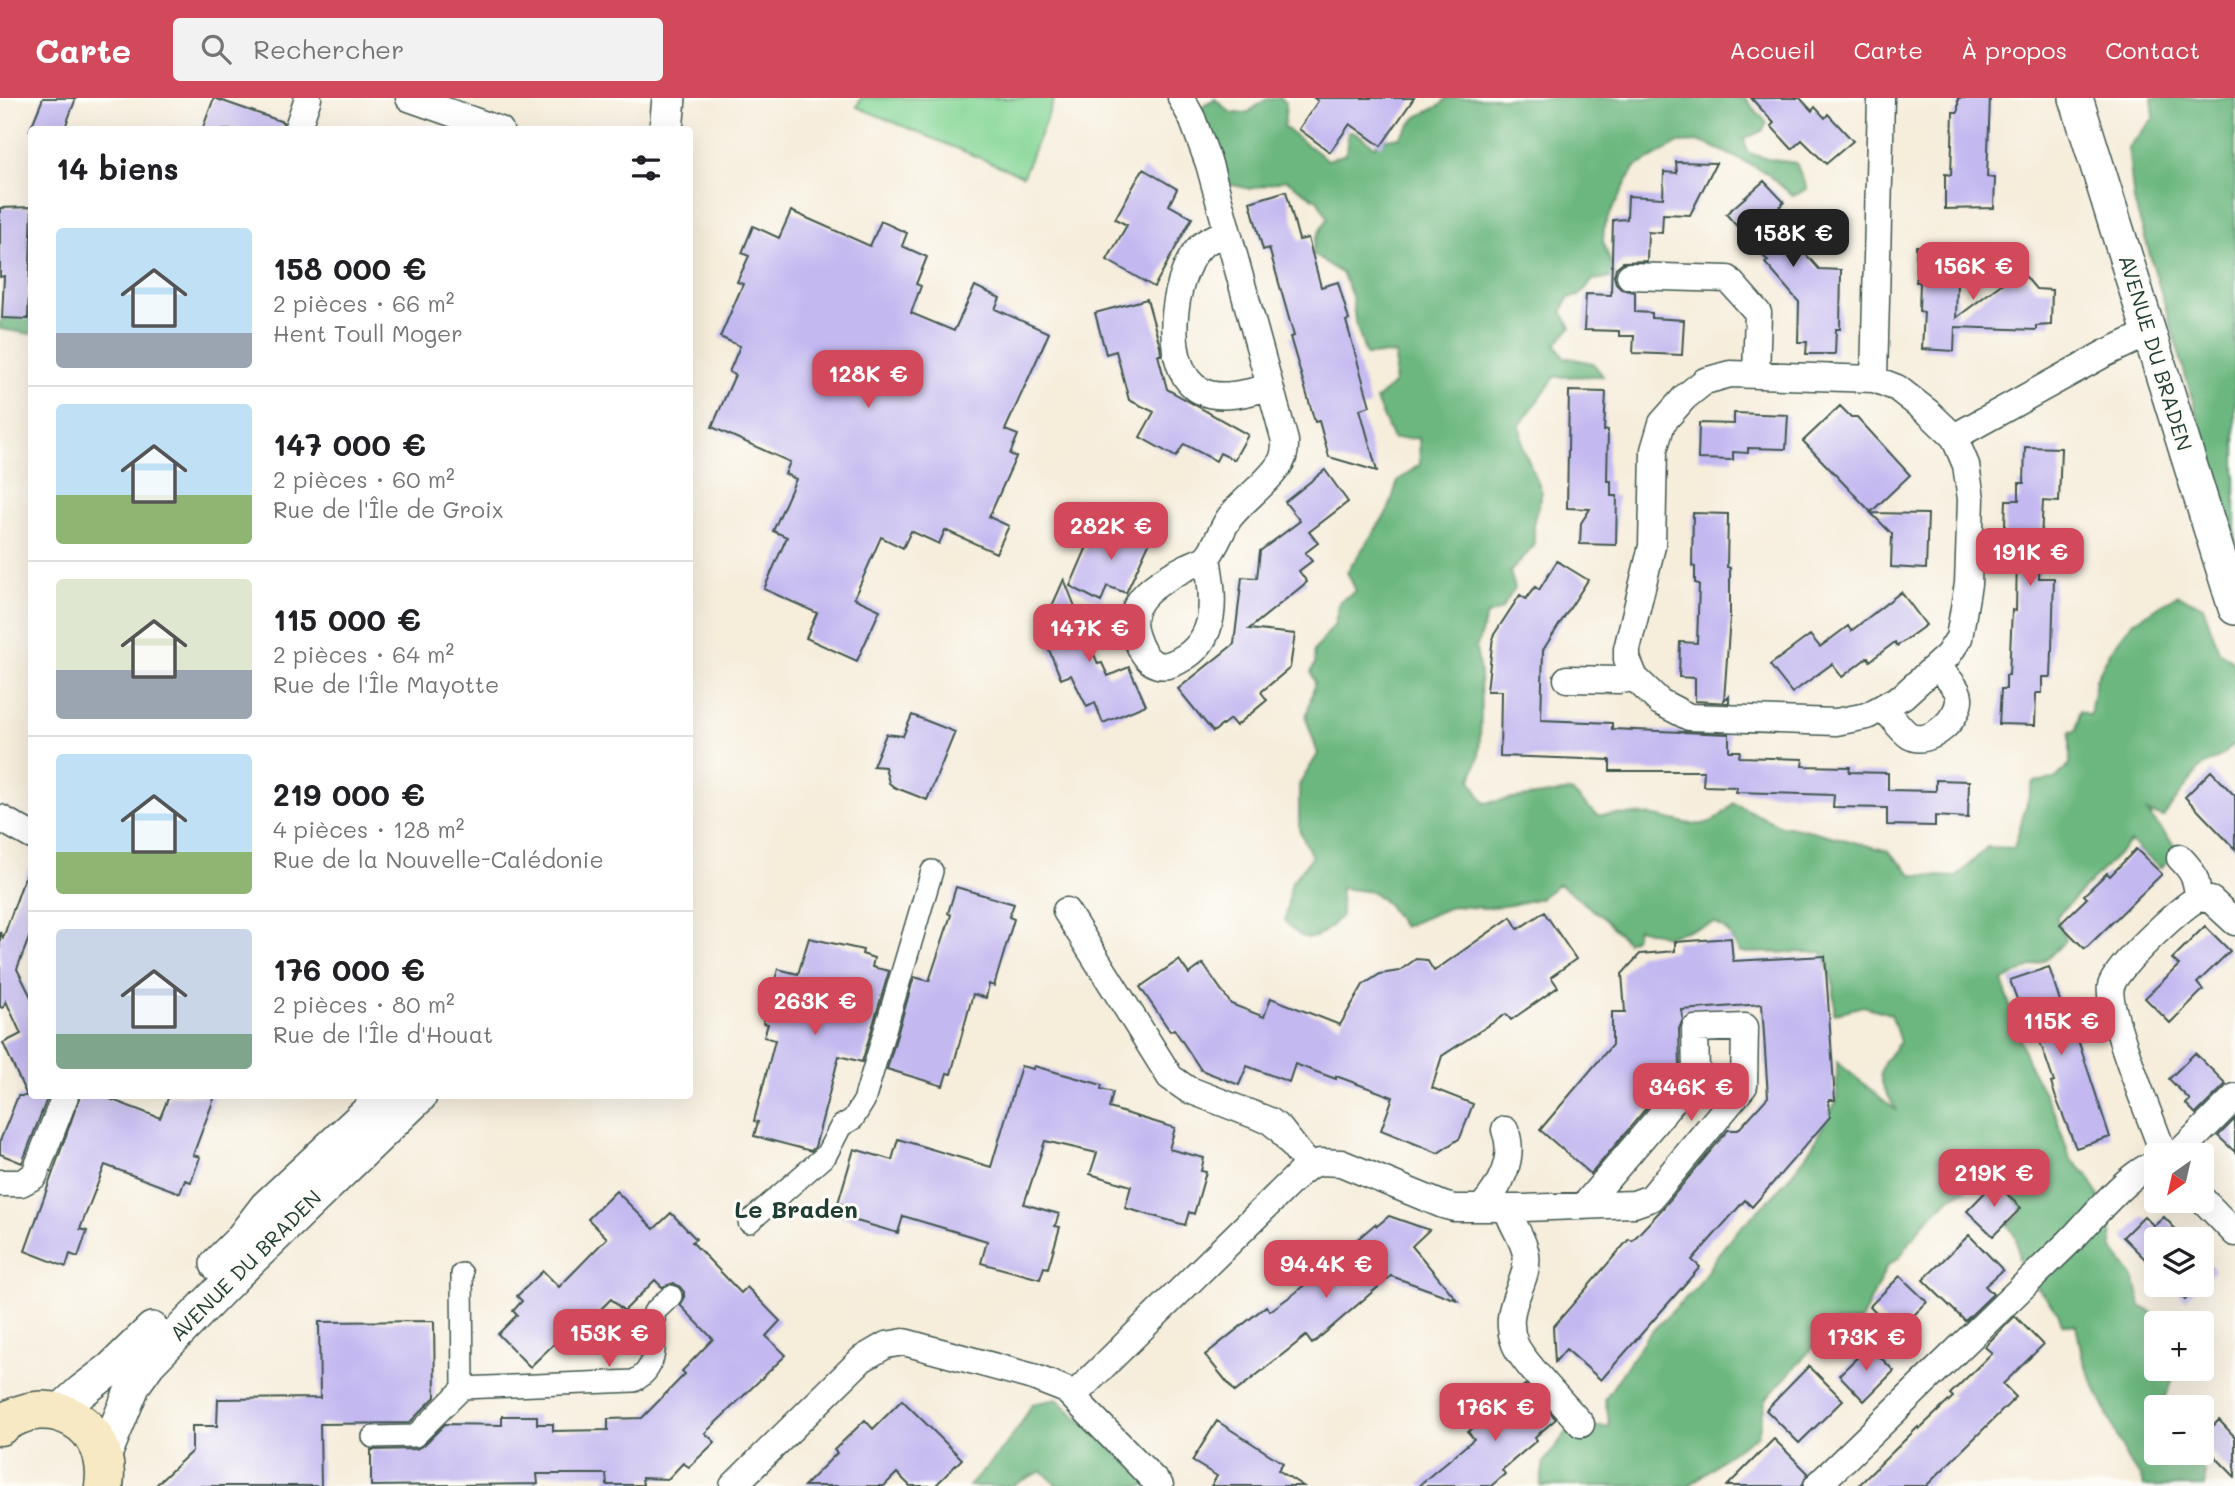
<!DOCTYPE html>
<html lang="fr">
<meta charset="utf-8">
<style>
:root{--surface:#fff;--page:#f2f2f2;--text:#202124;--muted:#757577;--line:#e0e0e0;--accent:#d1495b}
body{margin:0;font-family:Mali,sans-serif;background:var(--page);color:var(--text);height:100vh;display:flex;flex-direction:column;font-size:26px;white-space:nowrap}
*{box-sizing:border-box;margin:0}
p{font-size:23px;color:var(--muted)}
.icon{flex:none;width:38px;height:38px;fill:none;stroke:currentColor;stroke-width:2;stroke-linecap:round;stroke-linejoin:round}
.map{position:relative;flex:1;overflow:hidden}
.drawer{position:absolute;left:28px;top:28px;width:665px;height:973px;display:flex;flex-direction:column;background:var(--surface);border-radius:7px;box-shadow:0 7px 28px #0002}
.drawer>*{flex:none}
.needle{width:46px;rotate:214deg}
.buttons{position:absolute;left:2144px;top:1045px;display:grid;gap:14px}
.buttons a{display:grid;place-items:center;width:70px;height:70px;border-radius:7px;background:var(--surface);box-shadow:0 7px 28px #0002;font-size:35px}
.price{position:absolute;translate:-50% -60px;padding:0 16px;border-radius:14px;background:var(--accent);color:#fff;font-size:23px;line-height:46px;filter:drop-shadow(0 2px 4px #0008)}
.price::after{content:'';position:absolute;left:50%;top:42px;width:21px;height:16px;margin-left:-10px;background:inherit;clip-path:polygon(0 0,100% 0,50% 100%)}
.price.selected{background:#222;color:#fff}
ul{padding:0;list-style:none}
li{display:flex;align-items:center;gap:21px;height:175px;padding:0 28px}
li+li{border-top:2px solid var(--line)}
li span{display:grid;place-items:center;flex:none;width:196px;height:140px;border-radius:7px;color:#555}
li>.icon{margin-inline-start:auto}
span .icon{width:84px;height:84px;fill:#fffc;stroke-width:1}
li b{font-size:30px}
h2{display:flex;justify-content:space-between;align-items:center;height:84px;padding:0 28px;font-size:30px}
header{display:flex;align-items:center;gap:42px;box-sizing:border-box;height:98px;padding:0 35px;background:var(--accent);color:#fff}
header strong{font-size:33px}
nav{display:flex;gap:38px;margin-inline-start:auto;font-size:24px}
.search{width:490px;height:63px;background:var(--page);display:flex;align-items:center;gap:18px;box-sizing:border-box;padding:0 24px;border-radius:7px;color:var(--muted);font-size:26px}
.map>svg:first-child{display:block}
.green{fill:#85d696;stroke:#528a65;stroke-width:2}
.forest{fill:#6cb77f;stroke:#467a5a;stroke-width:2}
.building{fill:#c3b8f0}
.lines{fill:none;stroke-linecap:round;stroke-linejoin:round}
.pedestrian-casing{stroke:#3f574d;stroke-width:24}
.minor-casing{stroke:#3f574d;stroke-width:29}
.tertiary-casing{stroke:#3f574d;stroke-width:36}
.secondary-casing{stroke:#3f574d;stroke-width:41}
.pedestrian{stroke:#fff;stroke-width:21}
.minor{stroke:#fff;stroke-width:26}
.tertiary{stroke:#fff;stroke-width:33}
.secondary{stroke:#f7e9c3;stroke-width:38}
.labels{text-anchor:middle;stroke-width:6;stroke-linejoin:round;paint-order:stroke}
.street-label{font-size:21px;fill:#1f3d34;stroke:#fdfcf7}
.quarter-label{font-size:24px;font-weight:bold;fill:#1f3d34;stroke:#fdfcf7}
</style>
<header>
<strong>Carte</strong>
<div class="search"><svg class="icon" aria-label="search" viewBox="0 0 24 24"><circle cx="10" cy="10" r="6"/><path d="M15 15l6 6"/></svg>Rechercher</div>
<nav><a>Accueil</a><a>Carte</a><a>À propos</a><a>Contact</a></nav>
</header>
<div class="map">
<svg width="2235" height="1388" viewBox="0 0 2235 1388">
<rect width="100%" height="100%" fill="#fdfcf7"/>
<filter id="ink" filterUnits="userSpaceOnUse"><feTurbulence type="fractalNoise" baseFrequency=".0143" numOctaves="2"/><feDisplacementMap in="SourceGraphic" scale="14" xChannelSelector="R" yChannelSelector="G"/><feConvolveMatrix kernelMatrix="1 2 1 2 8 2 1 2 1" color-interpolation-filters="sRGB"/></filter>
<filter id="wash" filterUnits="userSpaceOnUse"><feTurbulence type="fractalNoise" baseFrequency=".00686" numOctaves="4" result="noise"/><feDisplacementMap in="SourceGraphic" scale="28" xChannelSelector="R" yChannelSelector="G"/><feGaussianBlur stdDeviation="1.57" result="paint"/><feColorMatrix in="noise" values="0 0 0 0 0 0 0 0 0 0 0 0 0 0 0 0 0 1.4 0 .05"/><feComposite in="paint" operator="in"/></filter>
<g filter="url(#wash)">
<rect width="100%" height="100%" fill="#f6eddb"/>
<path class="green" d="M861 0H1055L1023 78 857 9Z"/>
<path class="forest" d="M1268 0H1280L1286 5 1284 29 1327 62 1346 56 1348 33 1358 36 1374 48 1387 41 1400 39 1417 19 1441 7 1446 0H1745L1767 25 1762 33 1744 41 1747 54 1767 61 1796 65 1807 91 1793 98 1764 73 1716 50 1701 44 1679 45 1634 70 1604 128 1603 143 1616 179 1593 182 1579 198 1568 200 1562 213 1571 229 1556 246 1564 259 1593 265 1603 278 1555 279 1520 327 1523 350 1542 394 1534 422V448L1510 474 1515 490 1501 512 1487 517 1476 551 1480 575 1481 616 1479 658 1471 682 1484 705 1571 693 1597 717C1614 717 1631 716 1647 717 1684 720 1704 742 1733 705L1781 728 1808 732 1888 753 1913 777 1957 779 1987 749 2014 750 2033 684 2055 681 2070 666V634L2076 633 2080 613 2090 617 2096 581 2110 554 2133 524 2177 497 2203 508 2219 553 2235 565V645L2224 656 2200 670 2163 719 2147 714 2178 752 2161 770 2130 744 2056 819 2066 842 2048 860 2003 883 2015 928 2030 969 2056 1018 2070 1060 2089 1079 2109 1118 2113 1151 2135 1182 2141 1208 2156 1217 2159 1225H2156V1270L2171 1271 2175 1278 2165 1300 2169 1309H2156V1354L2192 1355 2204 1373 2205 1388H2144L2140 1378 2127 1361 2083 1262 2076 1227 2062 1226 2058 1214 2034 1186 2019 1162 2016 1140 2008 1127 2022 1114C2016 1097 2002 1085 1985 1076L1970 1090 1951 1099 1922 1127 1900 1159 1887 1168 1861 1223 1836 1224 1766 1301 1758 1337 1729 1356 1689 1388H1540L1544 1364 1565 1336 1576 1330 1610 1328 1605 1301 1647 1238 1697 1189 1718 1156 1736 1134 1776 1095 1809 1054 1837 1002V964L1897 1013C1876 976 1873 977 1900 944L1891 916 1863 908 1834 916V888L1823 854 1740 855 1727 833 1715 825 1667 838 1637 830 1634 840 1627 844 1601 818 1559 786 1540 800 1511 807 1485 810 1453 808 1403 829 1388 807 1373 794 1341 790V818C1319 840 1308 852 1285 823L1291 785 1312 759 1299 731V687L1318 656 1306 620 1315 584 1311 574 1315 566 1314 553 1334 527 1340 503 1356 493 1347 474 1388 413 1398 383 1420 366 1419 340 1393 341 1376 302 1394 285 1396 256 1366 257 1355 223 1352 198 1342 175C1330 170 1324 162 1313 156 1314 141 1319 133 1328 120L1318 103 1286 82 1250 91 1228 86 1199 14 1205 6 1215 1 1231 15H1247Z
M2152 0H2235V445L2134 103 2128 49 2154 20Z
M15 200 31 201V236L0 231V225Z
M1057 1301 1154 1388H1058L1042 1373 1011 1388H969C993 1363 1016 1338 1032 1306Z"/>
<g id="blocks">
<path class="building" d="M43 0H76L64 32H30Z
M214 0 283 24 282 32H202Z
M1314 0H1414L1381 48 1350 26 1330 54 1299 31 1318 3Z
M1751 0H1800L1812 13 1815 9 1825 20 1828 16 1853 43 1826 66 1802 42 1792 51 1771 28 1774 25Z
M1958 0H1990L1987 79 1995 80 1994 110 1945 111V76L1951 77 1953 14H1958Z
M1676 64 1716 65 1690 117 1663 116 1662 135 1648 134 1647 163 1623 164 1616 170 1614 178 1616 185 1621 191 1635 194V214L1652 215V220L1684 222 1682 257 1633 255 1634 238H1619V233L1584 232 1586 196 1611 197 1613 122 1627 121 1628 98 1663 100 1664 74 1677 75Z
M1143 71 1177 91 1169 107 1192 120 1154 189 1107 162 1127 127 1115 121Z
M1764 83 1784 104 1774 115 1795 140 1793 142 1819 171 1841 172 1840 231H1836L1835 256H1806L1807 244H1798L1799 204 1765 165 1768 163 1726 116Z
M1286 93 1299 142 1308 140 1321 189 1338 184 1349 222 1346 223 1370 308 1360 311 1377 373 1329 359 1319 323 1315 324 1290 239 1294 238 1269 150 1263 152 1250 104Z
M32 109 28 221 2 220 4 178 0 179V110Z
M791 113 870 148 881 123 907 135 902 148 927 159 916 186 921 188 911 215 954 233 975 188 1000 200 995 211 1049 235 1005 332 1018 337 1010 356 1016 359 989 419 1009 428 996 455 945 432 939 446 911 433 903 450 881 439 854 500 880 512 857 563 806 540 817 515 764 491 787 439 773 433 796 381 785 376 790 364 712 329 735 277 729 274 740 248 720 239 743 186 737 184 749 158 742 155 753 128 779 140Z
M1916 148 1953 149 1952 183H1957L1956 220 2012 178 2026 179 2036 191 2052 192 2051 227 2036 228V232L1955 229 1954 253 1922 251 1924 214 1919 213 1920 184H1916Z
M1147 201 1160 248 1161 257H1158L1167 291 1248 337 1234 362 1220 355 1216 363 1184 346 1176 359 1140 339 1154 314 1129 302 1116 253 1106 256 1095 215Z
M1569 293 1606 294 1604 333 1608 332 1607 383H1611V398H1617L1616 447 1580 446 1581 425 1590 411 1567 410Z
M1840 308 1851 319H1857L1910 377 1871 414 1803 343Z
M1734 315 1788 317 1786 351 1748 350V355L1733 354V362L1698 361 1699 325 1734 326Z
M2025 349 2061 350 2059 404 2043 403 2039 480H2054L2052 552 2051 579H2042V595H2036L2035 627 1999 626 2001 591H2006V577H2009L2012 512 2016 513 2017 452 2004 451 2006 402H2019V385H2024Z
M1325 372 1348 404 1309 434 1318 445 1305 455 1312 463 1299 473 1307 484 1249 531 1295 536 1290 570 1261 594 1267 602 1236 628 1230 621 1213 634 1178 591 1234 546 1242 479 1257 480 1260 453 1300 423 1285 404Z
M1693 415 1728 416 1727 469 1730 470V519L1724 602 1729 598V605L1695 603V580L1679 579 1680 544 1697 545 1699 486 1695 485V469L1692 468Z
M1871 415 1928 416 1926 471 1891 469 1892 436Z
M1115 423 1152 439 1126 495 1107 488 1101 504 1070 488 1092 437 1106 443Z
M1557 463 1588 482 1543 552 1541 622 1612 625V631L1729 636V653H1740L1739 659 1803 661 1802 668 1850 669 1849 674 1888 675V692L1936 693V682L1969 683 1968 720 1935 718V728L1887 727V710L1833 709 1834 697 1736 694 1737 689 1703 688 1704 673H1610V662L1500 658 1501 593H1487L1493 538 1520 497 1526 501 1535 489 1539 492Z
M1064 481 1098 566 1102 565 1108 578 1129 569 1146 607 1103 625 1095 605 1087 609 1071 577 1061 581 1047 547 1058 542 1048 517Z
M1901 494 1926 527 1897 548 1895 544 1870 563 1868 559 1842 579 1832 566 1792 595 1770 567 1810 537 1820 549 1848 528 1851 533Z
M912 617 955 634 927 702 894 689 889 685 885 669 873 668 886 636 903 638Z
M2211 673 2235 698V751L2185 699Z
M2136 751 2162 776 2085 851 2060 826 2087 800 2084 797 2107 775 2110 778Z
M28 770 32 771V832L17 871 32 901V998H48L22 1065 0 1056V1043L18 998H27L3 945 21 936 6 903 3 910 0 909V834L3 840Z
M956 789 1014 806 1009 819 1014 821 994 888 989 886 986 900 973 896 951 976 947 975 943 988 887 971 914 879 929 883 951 817 948 815Z
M1544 814 1576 861 1551 879 1558 889 1511 922 1506 916 1442 958 1432 990 1473 1006 1460 1040 1438 1055 1381 1032 1393 999 1336 978V981L1295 966 1289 984 1247 968 1239 987 1201 972 1174 931 1170 933 1140 889 1179 862 1189 876 1203 866 1231 906 1264 919 1271 900 1340 927 1363 887 1380 876 1399 873 1416 861 1427 862 1434 873 1511 819 1518 831Z
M2205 828 2230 853 2197 885 2203 892 2170 925 2145 900 2179 867 2172 861Z
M809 840 863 852 862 856 874 860 872 869 889 873 862 964 839 958 815 1049 811 1053 754 1038 758 1024 754 1023 775 942 764 939 768 926 763 925 778 871 798 876Z
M1731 840 1733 863 1825 858 1835 1002H1829L1830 1019 1752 1109 1745 1102 1692 1162 1700 1169 1601 1282 1566 1251 1555 1264 1553 1229 1629 1141 1632 1143 1663 1110 1728 1032H1738L1768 999 1762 906 1682 912 1683 921 1679 931 1680 970 1591 1076 1540 1032 1612 947V914H1625L1622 876 1640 856 1675 853V844Z
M2049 869 2071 937 2076 936 2110 1039 2076 1050 2056 1000 2051 985 2054 984 2037 935 2030 937 2010 882Z
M2195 955 2226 986 2196 1016 2186 1006 2190 1002 2169 981Z
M1021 968 1033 971 1034 968 1102 987 1101 991 1113 994 1109 1010 1175 1030 1169 1051 1204 1060 1201 1073 1206 1074 1194 1116 1189 1114 1185 1127 1125 1110 1131 1088 1090 1076 1097 1055 1045 1043 1024 1106 1059 1116 1055 1128 1060 1129 1048 1170 1044 1169 1040 1181 981 1165 987 1143 903 1118 898 1135 839 1118 842 1106 838 1105 854 1051 892 1062 898 1041 991 1069Z
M80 998H102L160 1020 169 998H215L193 1057 200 1059 191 1084 185 1082 180 1095 105 1067 80 1131 87 1133 78 1159 70 1156 66 1169 25 1153Z
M2235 1021V1054L2218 1038Z
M1995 1084 2021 1110 1993 1138 1967 1113Z
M616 1093 654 1131 671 1115 696 1141 692 1144 741 1195 747 1189 780 1223 766 1238 786 1257 705 1335 715 1344 689 1369 683 1365 668 1381 642 1380 643 1387H607L606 1376H537L538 1386 371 1388V1352L416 1351 424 1347 445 1326 502 1327V1318H537V1326H553V1333L608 1332V1321L642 1320 685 1276 682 1273 713 1241 680 1207 684 1201V1194L680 1189 674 1185 662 1189 655 1182 624 1213 611 1201 566 1246 559 1241 530 1269 498 1236 517 1217 513 1213 522 1203 517 1198 543 1173 559 1189 607 1140 588 1121Z
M1389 1118 1429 1132 1412 1148 1457 1202 1391 1178 1312 1246 1306 1238 1235 1294 1205 1257 1266 1208 1270 1213 1295 1195 1375 1126 1377 1128Z
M2144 1118 2154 1128 2164 1119 2185 1141H2156V1172L2123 1139Z
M1969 1137 2003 1172 1985 1188 1993 1196 1965 1223 1923 1182Z
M2202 1158 2215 1172 2202 1186Z
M1900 1178 1927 1204 1896 1235 1870 1208Z
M2170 1186H2201L2185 1202Z
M2015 1218 2043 1247 2003 1286 2016 1299 1926 1388H1858L1918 1329 1919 1331 1953 1299 1950 1296 1992 1255 1985 1249 1988 1245Z
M434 1223 435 1299 409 1325 320 1326 321 1388H155L192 1353V1328H217L218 1301 320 1300 319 1224Z
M1869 1248 1894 1273 1864 1303 1839 1277Z
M1809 1268 1843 1302 1799 1345 1766 1312Z
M1525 1287 1556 1321 1535 1339 1537 1342 1502 1372 1505 1376 1491 1388H1418L1474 1341 1468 1334Z
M902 1302 962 1361 935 1388H910L897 1375 884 1388H804L837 1355 834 1352 865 1322 873 1331Z
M2219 1322 2235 1339V1379L2202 1345V1339Z
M1217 1323 1283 1365 1278 1372 1303 1388H1211L1217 1378 1192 1363Z
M1774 1341 1808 1375 1802 1388H1727Z"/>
</g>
</g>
<g filter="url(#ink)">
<use href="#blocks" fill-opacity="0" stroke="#3f574d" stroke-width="2"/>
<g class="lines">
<defs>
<path id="pedestrian" d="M749 1124 826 1057 841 1028 853 1021 864 1003 932 773
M462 1176 463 1290 634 1283C661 1269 654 1240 654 1214L671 1198
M373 1339 415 1338 463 1290"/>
<path id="minor" d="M409 0 500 32
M1181 0 1192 20 1209 66 1285 343C1285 350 1285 357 1281 364 1270 383 1245 400 1230 419 1222 429 1215 452 1206 460 1200 464 1193 466 1187 469 1160 483 1122 503 1136 539 1139 548 1145 560 1153 565 1162 570 1170 567 1178 563 1221 542 1213 496 1207 459
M297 32 308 0
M1228 135C1218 138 1206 142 1199 150 1172 179 1160 272 1201 293 1220 303 1251 294 1270 289
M1630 178 1728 181 1758 215 1756 277
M1874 281 1881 0
M1954 339 1966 367 1971 401 1968 486 1959 540 1948 557 1903 598 1867 618 1836 624 1689 619 1660 604 1635 580 1627 561V551L1652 448 1654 352 1662 325 1685 299 1705 283 1730 276 1874 281 1897 290 1929 315 1954 339 2104 256 2149 235
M1567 581 1620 582 1635 580
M1884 610C1892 618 1900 632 1910 638 1930 649 1961 619 1959 599 1958 589 1944 577 1937 569
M0 720 32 738
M2180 760C2193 773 2197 781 2198 800
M1066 813 1170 979 1187 991 1270 1023 1280 1031 1309 1068
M2164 1057C2154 1028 2105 910 2111 888 2117 868 2179 811 2198 800L2211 802 2235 824
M2177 1057 2235 999
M0 1085H21L34 1078 65 998
M2202 1101 2235 1135
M1482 1109C1500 1089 1516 1059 1505 1032
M1509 1110H1523L1634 1106 1651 1100 1744 988 1745 929 1695 931 1696 976 1584 1108
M1073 1298 1300 1075 1309 1068 1320 1064 1341 1065 1443 1107 1454 1110H1509V1116C1514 1130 1524 1142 1526 1157 1530 1185 1500 1209 1515 1246 1522 1264 1566 1308 1581 1326
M733 1388 862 1261 886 1247 904 1244 1033 1279 1066 1292 1160 1388
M1817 1388C1901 1306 1986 1225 2070 1143 2090 1123 2130 1072 2156 1066"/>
<path id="tertiary" d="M2076 0 2235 510
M666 32 669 0
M217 1166 240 1143 266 1109 385 998
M59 1314 82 1293 112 1270 152 1231
M104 1359 134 1286 149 1265 238 1174 420 998"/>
<path id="secondary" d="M0 1328C49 1290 113 1326 104 1388"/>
</defs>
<use href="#pedestrian" class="pedestrian-casing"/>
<use href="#minor" class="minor-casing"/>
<use href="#tertiary" class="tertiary-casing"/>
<use href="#secondary" class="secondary-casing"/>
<use href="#pedestrian" class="pedestrian"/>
<use href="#minor" class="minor"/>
<use href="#tertiary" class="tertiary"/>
<use href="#secondary" class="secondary"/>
</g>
</g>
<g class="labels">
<g class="street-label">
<text transform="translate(2155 255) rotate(73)" y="7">AVENUE DU BRADEN</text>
<text transform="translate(246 1168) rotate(-45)" y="7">AVENUE DU BRADEN</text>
</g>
<g class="quarter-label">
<text x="796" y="1120">Le Braden</text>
</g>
</g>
</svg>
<div class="buttons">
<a><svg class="needle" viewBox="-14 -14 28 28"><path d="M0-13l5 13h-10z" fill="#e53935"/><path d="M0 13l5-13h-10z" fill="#757577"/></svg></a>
<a><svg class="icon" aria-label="layers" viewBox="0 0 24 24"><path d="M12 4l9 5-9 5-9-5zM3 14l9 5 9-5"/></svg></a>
<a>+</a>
<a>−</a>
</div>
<b class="price selected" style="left:1793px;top:171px">158K €</b>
<b class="price" style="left:1973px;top:204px">156K €</b>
<b class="price" style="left:868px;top:312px">128K €</b>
<b class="price" style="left:1111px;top:464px">282K €</b>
<b class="price" style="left:2030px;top:490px">191K €</b>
<b class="price" style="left:1089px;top:566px">147K €</b>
<b class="price" style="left:815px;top:939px">263K €</b>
<b class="price" style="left:2061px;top:959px">115K €</b>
<b class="price" style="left:1691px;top:1025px">346K €</b>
<b class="price" style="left:1994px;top:1111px">219K €</b>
<b class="price" style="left:1326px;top:1202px">94.4K €</b>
<b class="price" style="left:609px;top:1271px">153K €</b>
<b class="price" style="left:1866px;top:1275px">173K €</b>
<b class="price" style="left:1495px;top:1345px">176K €</b>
<section class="drawer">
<h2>14 biens<svg class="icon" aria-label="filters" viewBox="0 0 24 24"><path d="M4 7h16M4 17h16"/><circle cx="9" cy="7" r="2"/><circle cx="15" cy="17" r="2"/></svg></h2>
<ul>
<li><span style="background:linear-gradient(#bfe0f5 75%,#9aa5b1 0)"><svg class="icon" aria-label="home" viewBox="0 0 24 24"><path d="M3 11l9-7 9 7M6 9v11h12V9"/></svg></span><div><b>158 000 €</b><p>2 pièces · 66 m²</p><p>Hent Toull Moger</p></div></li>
<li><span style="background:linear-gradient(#bfe0f5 65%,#8fb573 0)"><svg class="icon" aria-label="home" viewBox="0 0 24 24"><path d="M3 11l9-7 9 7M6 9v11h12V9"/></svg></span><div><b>147 000 €</b><p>2 pièces · 60 m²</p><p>Rue de l'Île de Groix</p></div></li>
<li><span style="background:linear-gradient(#dfe7d0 65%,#9aa5b1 0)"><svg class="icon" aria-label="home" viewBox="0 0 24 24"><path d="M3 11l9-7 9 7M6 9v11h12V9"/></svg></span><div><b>115 000 €</b><p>2 pièces · 64 m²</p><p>Rue de l'Île Mayotte</p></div></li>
<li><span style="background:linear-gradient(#bfe0f5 70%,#8fb573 0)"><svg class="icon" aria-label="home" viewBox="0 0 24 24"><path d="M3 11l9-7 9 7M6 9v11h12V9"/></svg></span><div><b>219 000 €</b><p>4 pièces · 128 m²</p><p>Rue de la Nouvelle-Calédonie</p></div></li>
<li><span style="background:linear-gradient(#c9d6e8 75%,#7fa58c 0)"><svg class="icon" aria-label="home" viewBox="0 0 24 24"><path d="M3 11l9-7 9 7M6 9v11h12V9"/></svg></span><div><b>176 000 €</b><p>2 pièces · 80 m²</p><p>Rue de l'Île d'Houat</p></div></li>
</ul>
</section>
</div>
